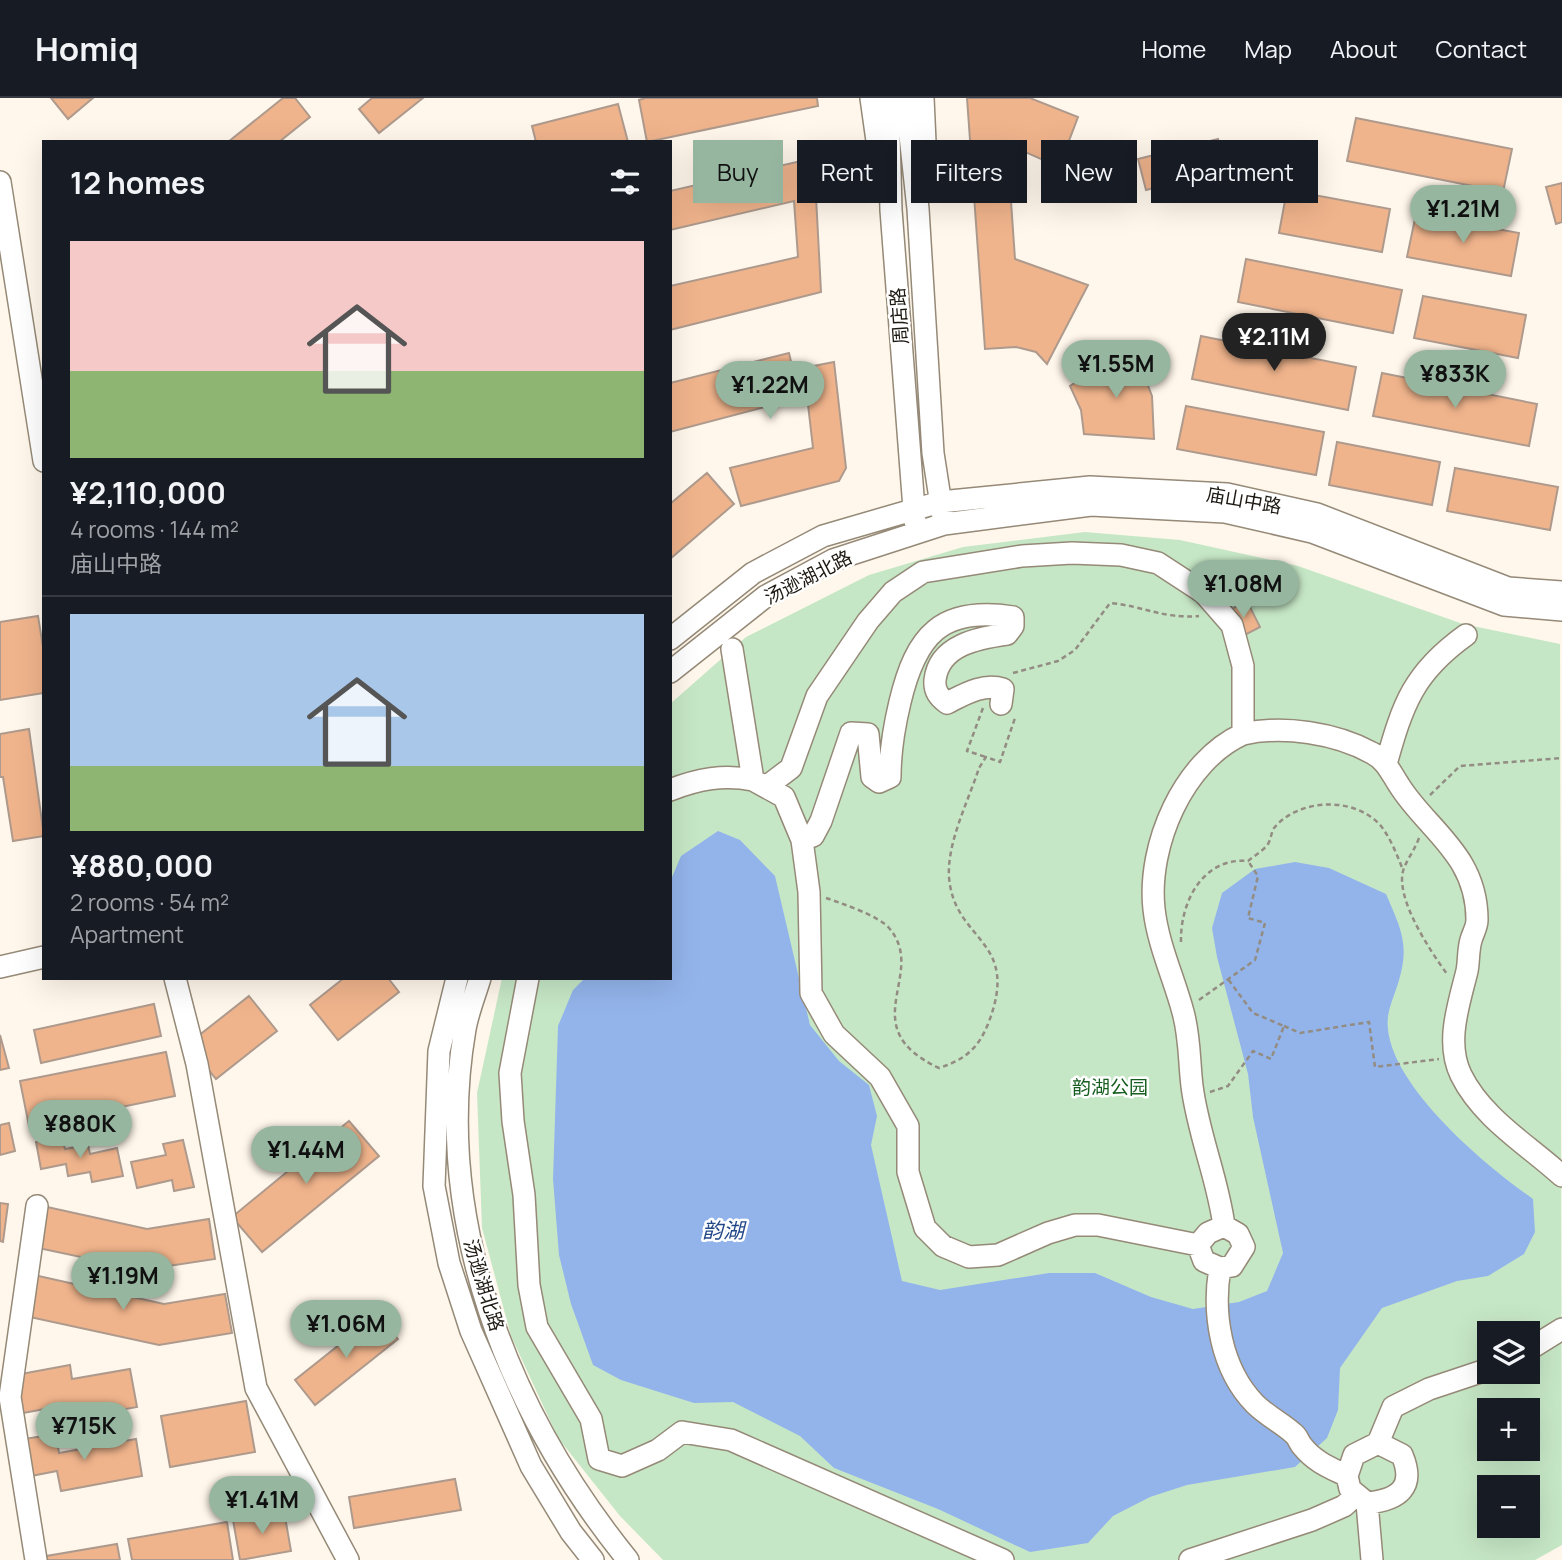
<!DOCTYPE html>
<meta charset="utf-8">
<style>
:root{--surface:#171b24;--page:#20242c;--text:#f1f3f6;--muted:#9ea1a6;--line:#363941;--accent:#96b6a0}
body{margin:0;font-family:Manrope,"Noto Sans SC",sans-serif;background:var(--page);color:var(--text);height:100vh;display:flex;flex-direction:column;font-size:26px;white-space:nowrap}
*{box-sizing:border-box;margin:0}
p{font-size:23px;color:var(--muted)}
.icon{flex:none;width:38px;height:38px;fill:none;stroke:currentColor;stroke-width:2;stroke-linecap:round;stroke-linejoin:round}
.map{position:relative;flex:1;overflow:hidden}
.side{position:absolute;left:42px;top:42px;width:630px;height:840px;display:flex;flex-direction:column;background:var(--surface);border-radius:0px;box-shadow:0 7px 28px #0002}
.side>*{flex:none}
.guide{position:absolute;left:693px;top:42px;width:665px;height:63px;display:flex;gap:14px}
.controls{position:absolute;left:1477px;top:1223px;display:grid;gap:14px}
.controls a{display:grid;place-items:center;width:63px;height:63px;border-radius:0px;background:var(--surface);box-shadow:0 7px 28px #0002;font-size:35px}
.price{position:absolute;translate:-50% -60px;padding:0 16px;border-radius:24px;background:var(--accent);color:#111;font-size:23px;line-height:46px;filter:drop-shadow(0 2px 4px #0008)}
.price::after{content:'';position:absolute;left:50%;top:42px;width:21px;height:16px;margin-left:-10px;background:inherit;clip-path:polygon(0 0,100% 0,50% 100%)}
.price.selected{background:#222;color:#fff}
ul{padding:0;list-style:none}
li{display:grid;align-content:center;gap:14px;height:371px;padding:0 28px}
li+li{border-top:2px solid var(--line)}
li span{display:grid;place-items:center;height:217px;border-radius:0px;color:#555}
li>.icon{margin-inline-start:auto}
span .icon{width:126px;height:126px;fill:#fffc;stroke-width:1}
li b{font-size:30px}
h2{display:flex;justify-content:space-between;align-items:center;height:84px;padding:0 28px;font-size:30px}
.chip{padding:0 24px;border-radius:0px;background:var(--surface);box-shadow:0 7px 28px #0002;font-size:24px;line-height:63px}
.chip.selected{background:var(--accent);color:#111}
header{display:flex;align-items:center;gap:42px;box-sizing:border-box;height:98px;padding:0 35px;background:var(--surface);border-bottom:2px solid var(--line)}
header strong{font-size:33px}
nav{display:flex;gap:38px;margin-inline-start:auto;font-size:24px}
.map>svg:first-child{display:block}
.green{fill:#c6e7c6;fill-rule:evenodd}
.water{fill:#93b4eb}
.building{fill:#f0b48c;stroke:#ae9a8d;stroke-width:2}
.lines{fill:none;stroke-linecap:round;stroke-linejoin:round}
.minor-casing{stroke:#958977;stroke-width:24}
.path{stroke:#928c82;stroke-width:2.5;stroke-dasharray:5 3.5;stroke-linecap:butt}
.minor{stroke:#fff;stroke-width:21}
.labels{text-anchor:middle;stroke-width:5;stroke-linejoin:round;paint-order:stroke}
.street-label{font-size:19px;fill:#1e1912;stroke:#fff}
.park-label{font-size:19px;fill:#165e20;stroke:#fff}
.water-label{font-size:21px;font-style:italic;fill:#224889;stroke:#fff}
</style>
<header>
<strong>Homiq</strong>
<nav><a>Home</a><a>Map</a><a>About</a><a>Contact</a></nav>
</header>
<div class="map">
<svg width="1562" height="1462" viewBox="0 0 1562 1462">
<rect width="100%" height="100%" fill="#fff7eb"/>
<path class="green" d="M1085 434 1180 442 1298 468 1463 526 1560 546 1562 1447 1535 1462H663L620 1418 558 1340 511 1238 482 1130 477 995 502 880H670V606L746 539 869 477 963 449ZM1489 1236H1528V1274H1489ZM1489 1312H1528V1351H1489ZM1489 1390H1528V1428H1489Z"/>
<path class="water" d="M718 733 740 742 775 778 810 927 839 963 869 987 877 1018 871 1047 902 1183 940 1192 1049 1175H1095L1151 1199 1193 1211 1239 1204 1267 1193 1283 1155 1253 1019 1248 976 1217 859 1212 830 1222 795 1255 771 1295 764 1329 770 1386 796C1400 829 1410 846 1399 882 1396 893 1390 906 1388 918 1380 981 1487 1069 1533 1101L1535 1134 1524 1156 1488 1178 1457 1183 1382 1210 1340 1270 1338 1312 1327 1340 1295 1369 1187 1387 1150 1399 1113 1418 1088 1445 1030 1454 938 1411 834 1370 800 1338 733 1304 694 1305 621 1282 593 1267 571 1206 559 1157 553 1081 558 928 573 892 585 880H670V784L681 758Z"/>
<path class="building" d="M51 0H93L68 21Z
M283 0H295L310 19 279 44H228Z
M372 0H423L379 35 359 11Z
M645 0H817L818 8 647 44 639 2Z
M967 0H1030L1078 19 1059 69 1007 46 1015 161 1088 187 1047 266 1036 254 1016 249 985 251Z
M618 6 628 44H536L532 28Z
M1356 20 1512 51 1503 94 1347 63Z
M1218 41 1226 72 1146 92 1138 61Z
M814 60 821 194 670 232V188L798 159 794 103 670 132V93Z
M1562 85V124L1556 126 1546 89Z
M1287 92 1390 111 1382 154 1279 135Z
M1416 116 1519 135 1511 178 1407 159Z
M1246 161 1402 192 1393 235 1238 204Z
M1423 198 1526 217 1518 260 1414 240Z
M1201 238 1356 269 1348 312 1192 281Z
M1133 249 1152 298 1154 341 1084 336 1081 312 1070 288Z
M789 255 793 272 834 264 846 370 839 383 741 408 730 370 813 350 807 298 670 334V285Z
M1382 275 1537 306 1529 348 1373 318Z
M1186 308 1324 334 1316 377 1177 351Z
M1337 344 1440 364 1432 407 1329 387Z
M1455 370 1558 389 1550 432 1447 413Z
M707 375 734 406 670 461V406Z
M1247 503 1260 529 1239 540 1226 514Z
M38 518 44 555V595L0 602V524Z
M29 631 44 738 13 743 3 679H0V636Z
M344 880H388L399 894 338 942 310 907Z
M249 898 277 933 216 981 188 946Z
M154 906 161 938 41 965 34 932Z
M0 937 9 970 0 972Z
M166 954 175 998 29 1028 20 983Z
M349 1023 379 1058 262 1154 232 1119Z
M9 1025 15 1053 0 1057V1027Z
M62 1039 65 1051 88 1047 90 1056 117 1050 123 1078 92 1084 90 1074 68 1078 66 1066 41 1071 36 1044Z
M183 1042 194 1089 174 1093 172 1082 137 1090 131 1064 166 1057 163 1046Z
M0 1105 8 1106 3 1144 0 1143Z
M38 1107 147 1131 209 1121 215 1161 142 1172 29 1148Z
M25 1175 164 1206 225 1196 232 1235 159 1247 16 1216Z
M378 1216 398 1241 315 1307 295 1282Z
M70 1267 72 1281 130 1271 137 1309 76 1320 73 1306 17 1316 10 1278Z
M246 1303 255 1354 170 1369 161 1318Z
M56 1336 59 1355 136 1341 142 1378 61 1393 57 1373 31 1378 24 1341Z
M455 1381 461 1412 354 1430 349 1399Z
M284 1413 291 1453 240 1462 233 1422Z
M227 1424 233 1462H132L128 1441Z
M117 1446 120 1462H30L29 1461Z"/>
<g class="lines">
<defs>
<path id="minor" d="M871 0 880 64
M888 0 891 112 915 424
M921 77 925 44 923 0
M0 84 44 363
M944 426 1091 407 1225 414 1312 434 1504 507 1562 512
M670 541 753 475 823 438 940 404 1090 389 1227 396 1317 416 1508 490 1562 494
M732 551 753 682 784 699 802 742 809 794 811 895 834 936 880 979 908 1028V1074L925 1130 943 1148 969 1159 998 1157 1048 1135 1075 1127H1098L1198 1147
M670 574 766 498 833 462 944 426 933 355 918 111 906 0
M1243 636C1283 627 1336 635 1372 655 1386 662 1391 675 1399 687 1417 716 1445 737 1462 766 1472 783 1477 802 1477 822 1477 829 1473 835 1471 842 1468 852 1469 863 1467 873 1459 906 1445 944 1461 977 1482 1020 1528 1047 1562 1078
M1386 666C1403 606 1413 575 1466 537
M766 689 791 670 817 598 868 523 893 494 923 474 1022 458 1072 455 1121 457 1158 465 1204 495 1232 527 1243 568V636C1183 663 1147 748 1154 811 1158 847 1174 880 1183 914 1190 939 1189 963 1192 988 1198 1036 1218 1081 1224 1128L1238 1136 1244 1149 1232 1168 1220 1170 1204 1163 1198 1147 1208 1135 1224 1128
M670 692C698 681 724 676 753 682
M802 742 813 738 821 723 851 635 868 636 872 679 879 684 890 679C890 653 894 629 900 604 916 537 941 508 1013 519V528L1007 536C978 540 939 547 935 582 934 593 939 599 947 605 965 596 983 585 1003 591L1001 606
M0 869 44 859
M175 880 197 966 256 1290 348 1462
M457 880 439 953 434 1088 449 1165 471 1233 531 1368 571 1434 593 1462
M480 880C475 897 468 914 465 931 432 1123 509 1315 628 1462
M528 880 510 975 513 1023 524 1097 529 1187 537 1229 591 1321 599 1361 622 1368 658 1352 682 1334 731 1342 1003 1462
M1220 1170C1212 1216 1221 1271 1255 1306 1267 1318 1282 1325 1294 1336 1298 1339 1299 1345 1303 1349 1315 1364 1331 1370 1347 1378L1350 1391 1367 1405 1372 1462
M1528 1252 1562 1231
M1347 1378 1354 1357 1378 1345
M1367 1405C1398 1402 1416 1390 1402 1357L1378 1345 1393 1309 1429 1291 1489 1271
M36 1462 10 1299 37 1108
M1190 1462 1312 1422 1344 1408 1356 1397"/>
</defs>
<use href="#minor" class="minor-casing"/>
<path class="path" d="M1013 575 1058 563 1075 552 1110 505C1144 508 1162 521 1199 518
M983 610 967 653 986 659
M1430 697 1460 668 1562 660
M1419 740C1415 751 1408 760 1404 770 1393 798 1431 854 1447 876
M826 800C841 805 879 818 889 830 929 876 851 929 939 970 964 962 978 951 988 926 1022 840 954 845 949 779 947 744 968 704 979 670L986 659 1000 664 1015 620
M1181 844C1180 804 1203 759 1248 763 1254 758 1264 752 1268 746 1271 741 1271 735 1274 730 1299 700 1355 698 1381 728 1391 741 1397 757 1403 772
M1199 902 1255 862 1265 825 1248 820 1258 778 1248 763
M1284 928 1300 935 1369 924 1375 969 1439 961
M1210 994 1228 988 1253 953 1271 961 1284 928 1253 915 1228 881"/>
<use href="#minor" class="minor"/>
</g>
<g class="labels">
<g class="street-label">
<text transform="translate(899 218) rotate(-94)" y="7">周店路</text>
<text transform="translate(1244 402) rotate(10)" y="7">庙山中路</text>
<text transform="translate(808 479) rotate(-27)" y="7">汤逊湖北路</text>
<text transform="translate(484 1187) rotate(73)" y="7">汤逊湖北路</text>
</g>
<g class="park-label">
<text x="1110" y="996">韵湖公园</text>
</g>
<g class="water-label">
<text x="723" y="1140">韵湖</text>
</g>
</g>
</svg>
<div class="controls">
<a><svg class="icon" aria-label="layers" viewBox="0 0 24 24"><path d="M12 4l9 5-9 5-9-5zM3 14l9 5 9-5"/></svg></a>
<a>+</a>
<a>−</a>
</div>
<b class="price" style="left:1463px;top:147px">¥1.21M</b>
<b class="price selected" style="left:1274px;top:275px">¥2.11M</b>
<b class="price" style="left:1116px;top:302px">¥1.55M</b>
<b class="price" style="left:1455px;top:312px">¥833K</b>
<b class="price" style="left:770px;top:323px">¥1.22M</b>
<b class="price" style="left:1243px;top:522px">¥1.08M</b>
<b class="price" style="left:80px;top:1062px">¥880K</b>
<b class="price" style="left:306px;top:1088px">¥1.44M</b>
<b class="price" style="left:123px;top:1214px">¥1.19M</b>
<b class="price" style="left:346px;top:1262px">¥1.06M</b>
<b class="price" style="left:84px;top:1364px">¥715K</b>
<b class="price" style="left:262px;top:1438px">¥1.41M</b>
<div class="guide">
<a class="chip selected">Buy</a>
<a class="chip">Rent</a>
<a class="chip">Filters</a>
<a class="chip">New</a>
<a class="chip">Apartment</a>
</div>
<section class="side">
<h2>12 homes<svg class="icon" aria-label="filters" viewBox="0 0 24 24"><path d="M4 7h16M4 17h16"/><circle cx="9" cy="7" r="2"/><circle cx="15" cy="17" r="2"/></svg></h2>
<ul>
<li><span style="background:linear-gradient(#f6c9c9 60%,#8fb573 0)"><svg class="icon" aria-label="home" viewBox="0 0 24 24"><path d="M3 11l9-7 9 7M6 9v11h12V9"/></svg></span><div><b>¥2,110,000</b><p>4 rooms · 144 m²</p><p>庙山中路</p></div></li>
<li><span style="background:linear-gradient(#a9c7e8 70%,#8fb573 0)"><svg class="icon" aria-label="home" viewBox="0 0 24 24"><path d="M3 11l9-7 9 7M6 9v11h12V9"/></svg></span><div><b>¥880,000</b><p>2 rooms · 54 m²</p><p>Apartment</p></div></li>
</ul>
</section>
</div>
